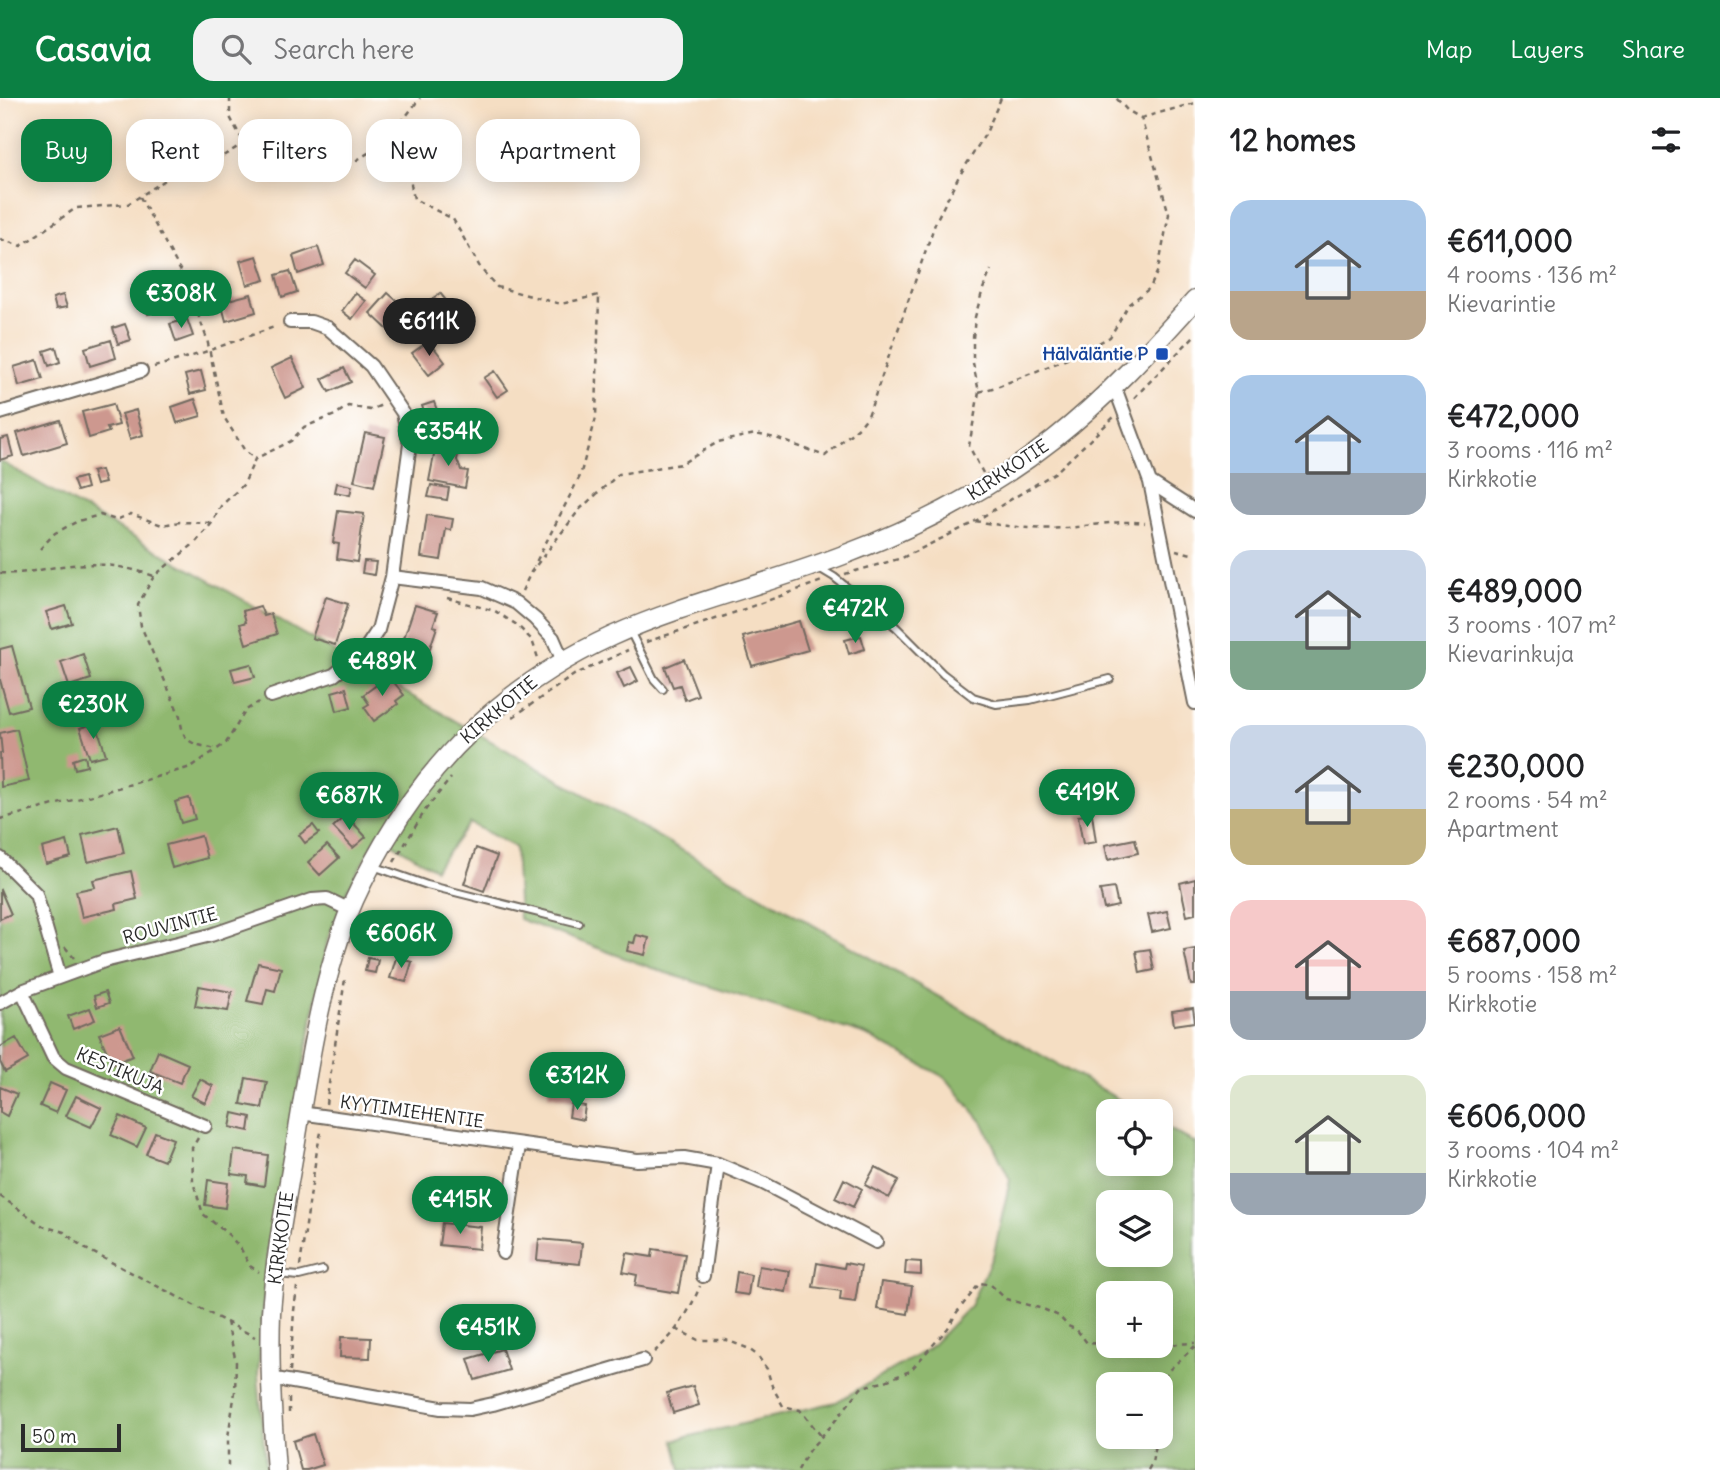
<!DOCTYPE html>
<meta charset="utf-8">
<style>
:root{--surface:#fff;--page:#f2f2f2;--text:#202124;--muted:#757577;--accent:#0b8043}
body{margin:0;font-family:Delius,sans-serif;background:var(--page);color:var(--text);height:100vh;display:flex;flex-direction:column;font-size:26px;white-space:nowrap}
*{box-sizing:border-box;margin:0}
p{font-size:23px;color:var(--muted)}
.icon{flex:none;width:38px;height:38px;fill:none;stroke:currentColor;stroke-width:2;stroke-linecap:round;stroke-linejoin:round}
.map{position:relative;flex:1;overflow:hidden}
.sheet{display:flex;flex-direction:column;background:var(--surface);width:525px}
.sheet>*{flex:none}
.hud{position:absolute;left:21px;top:21px;width:665px;height:63px;display:flex;gap:14px}
.buttons{position:absolute;left:1096px;top:1001px;display:grid;gap:14px}
.buttons a{display:grid;place-items:center;width:77px;height:77px;border-radius:14px;background:var(--surface);box-shadow:0 4px 18px #0003;font-size:35px}
.scale{position:absolute;left:21px;bottom:18px;width:100px;box-sizing:border-box;padding-left:7px;border:4px solid #2b2b2b;border-top:0;font-size:19px;line-height:24px;white-space:nowrap;color:#2b2b2b;-webkit-text-stroke:5px #fff;paint-order:stroke}
.price{position:absolute;translate:-50% -60px;padding:0 16px;border-radius:24px;background:var(--accent);color:#fff;font-size:23px;line-height:46px;filter:drop-shadow(0 2px 4px #0008)}
.price::after{content:'';position:absolute;left:50%;top:42px;width:21px;height:16px;margin-left:-10px;background:inherit;clip-path:polygon(0 0,100% 0,50% 100%)}
.price.current{background:#222;color:#fff}
ul{padding:0;list-style:none}
li{display:flex;align-items:center;gap:21px;height:175px;padding:0 35px}
li span{display:grid;place-items:center;flex:none;width:196px;height:140px;border-radius:21px;color:#555}
li>.icon{margin-inline-start:auto}
span .icon{width:84px;height:84px;fill:#fffc;stroke-width:1}
li b{font-size:30px}
h2{display:flex;justify-content:space-between;align-items:center;height:84px;padding:0 35px;font-size:30px}
.pill{padding:0 24px;border-radius:21px;background:var(--surface);box-shadow:0 4px 18px #0003;font-size:24px;line-height:63px}
.pill.current{background:var(--accent);color:#fff}
header{display:flex;align-items:center;gap:42px;box-sizing:border-box;height:98px;padding:0 35px;background:var(--accent);color:#fff}
header strong{font-size:33px}
nav{display:flex;gap:38px;margin-inline-start:auto;font-size:24px}
.search{width:490px;height:63px;background:var(--page);display:flex;align-items:center;gap:18px;box-sizing:border-box;padding:0 24px;border-radius:21px;color:var(--muted);font-size:26px}
main{display:flex;flex:1;min-height:0}
.map>svg:first-child{display:block}
.forest{fill:#90b86f;stroke:#5e724d;stroke-width:2;fill-rule:evenodd}
.building{fill:#cd988f}
.lines{fill:none;stroke-linecap:round;stroke-linejoin:round}
.lane-casing{stroke:#726a60;stroke-width:10}
.street-casing{stroke:#726a60;stroke-width:16}
.secondary-casing{stroke:#726a60;stroke-width:21}
.path{stroke:#726a60;stroke-width:2.5;stroke-dasharray:5 5;stroke-linecap:butt}
.lane{stroke:#fff;stroke-width:6}
.street{stroke:#fff;stroke-width:12}
.secondary{stroke:#fff;stroke-width:18}
.transit-dot{fill:#1a4fb4;stroke:#fff;stroke-width:2.5}
.labels{text-anchor:middle;stroke-width:5;stroke-linejoin:round;paint-order:stroke}
.transit-label{font-size:18px;font-weight:bold;fill:#164399;stroke:#fff;text-anchor:end}
.street-label{font-size:18px;fill:#2b2b2b;stroke:#fff}
</style>
<header>
<strong>Casavia</strong>
<div class="search"><svg class="icon" aria-label="search" viewBox="0 0 24 24"><circle cx="10" cy="10" r="6"/><path d="M15 15l6 6"/></svg>Search here</div>
<nav><a>Map</a><a>Layers</a><a>Share</a></nav>
</header>
<main>
<div class="map">
<svg width="1195" height="1372" viewBox="0 0 1195 1372">
<rect width="100%" height="100%" fill="#fff"/>
<filter id="ink" filterUnits="userSpaceOnUse"><feTurbulence type="fractalNoise" baseFrequency=".0143" numOctaves="2"/><feDisplacementMap in="SourceGraphic" scale="14" xChannelSelector="R" yChannelSelector="G"/><feConvolveMatrix kernelMatrix="1 2 1 2 8 2 1 2 1" color-interpolation-filters="sRGB"/></filter>
<filter id="wash" filterUnits="userSpaceOnUse"><feTurbulence type="fractalNoise" baseFrequency=".00686" numOctaves="4" result="noise"/><feDisplacementMap in="SourceGraphic" scale="28" xChannelSelector="R" yChannelSelector="G"/><feGaussianBlur stdDeviation="1.57" result="paint"/><feColorMatrix in="noise" values="0 0 0 0 0 0 0 0 0 0 0 0 0 0 0 0 0 1.4 0 .05"/><feComposite in="paint" operator="in"/></filter>
<g filter="url(#wash)">
<rect width="100%" height="100%" fill="#f5dec3"/>
<path class="forest" d="M0 363 1139 1013H1108V1066H1160V1026L1195 1045V1372H681L674 1342 836 1304 928 1251 970 1208 994 1155 1010 1082 983 1025 946 980 866 937 660 873 519 821 515 749 470 725 435 771C415 760 398 748 378 737L349 790 328 840 268 1151 258 1276 266 1372H0ZM1108 1104H1160V1157H1108ZM1108 1195H1160V1248H1108ZM1108 1286H1160V1339H1108Z"/>
<g id="blocks">
<path class="building" d="M318 149 324 167 298 176 293 158Z
M257 158 265 182 247 187 240 163Z
M355 162 375 177 365 190 345 175Z
M290 173 297 194 282 199 276 177Z
M170 190 175 209 148 216 143 197Z
M355 195 366 203 352 221 342 213Z
M388 195 413 217 407 223 415 231 402 245 370 215Z
M440 195 453 211 440 221 427 205Z
M251 196 256 214 226 223 221 204Z
M63 197 67 209 56 211 53 200Z
M187 221 193 238 176 244 170 226Z
M125 226 131 242 118 246 113 230Z
M111 242 116 260 90 268 85 250Z
M429 243 445 264 429 277 412 255Z
M56 249 60 264 49 268 44 253Z
M292 260 306 290 285 300 271 270Z
M37 262 43 281 19 288 14 269Z
M344 270 351 284 329 294 322 281Z
M201 273 206 292 190 296 185 277Z
M495 273 508 292 497 299 484 280Z
M195 301 201 318 177 325 172 309Z
M434 304 438 315 442 316 443 313 476 320 472 344 438 337 439 330 429 328 422 308Z
M113 306 119 327 107 330 109 334 89 340 82 314Z
M136 312 143 337 130 341 122 316Z
M60 322 67 345 24 358 17 335Z
M365 335 385 339 374 388 354 383Z
M8 339 13 358 0 362V341Z
M436 347 459 351 457 362 461 372 468 373 465 390 429 383Z
M101 372 105 385 96 387 92 374Z
M84 379 87 390 77 393 73 382Z
M337 385 352 388 350 397 335 394Z
M431 387 449 390 447 402 428 399Z
M338 413 364 416 357 464 337 461 339 446 333 445Z
M427 417 453 421 451 432 446 431 441 462 421 459Z
M364 463 376 464 374 477 362 475Z
M326 499 348 506 335 547 312 540Z
M415 507 438 514 433 528 437 529 426 562 409 556 411 549 402 546Z
M66 508 72 525 52 531 46 514Z
M260 508 264 518 271 516 277 536 246 546 240 526 246 524 243 513Z
M799 523 808 552 752 568 743 539Z
M861 538 865 551 849 556 845 542Z
M12 548 29 609 9 614 0 582V551Z
M83 556 91 581 69 588 61 564Z
M684 561 698 597 685 602 680 587 673 589 665 569Z
M251 566 255 579 235 584 231 571Z
M631 569 638 583 624 590 617 575Z
M389 578 404 597 396 603 398 606 374 623 364 609 369 606 363 597Z
M346 590 351 609 337 613 332 594Z
M100 594 106 610 83 618 78 601Z
M96 625 106 657 90 661 80 630Z
M17 631 29 683 1 689 0 655H2L0 635Z
M85 658 87 668 75 671 73 662Z
M189 700 195 721 181 725 175 704Z
M1092 716 1096 744 1083 746 1078 718Z
M346 717 366 739 353 750 333 729Z
M313 727 319 735 305 745 299 737Z
M118 728 124 755 88 764 82 737Z
M201 738 207 760 172 770 166 747Z
M1135 741 1138 755 1108 762 1105 747Z
M67 743 71 759 46 766 42 750Z
M327 747 339 760 320 777 308 764Z
M476 750 497 758 484 793 464 786Z
M131 773 137 801 116 806 117 811 82 819 76 793 95 789 93 782Z
M1195 781V816L1187 818 1180 785Z
M1114 790 1118 808 1104 811 1100 792Z
M0 791 11 816 0 821Z
M1167 813 1171 830 1152 834 1148 817Z
M415 820 434 827 430 838 419 834 418 838 409 835Z
M636 837 649 840 645 857 627 853 629 844 634 845Z
M1150 851 1154 872 1140 875 1136 853Z
M1195 851V887H1191L1184 853Z
M368 860 378 862 375 875 365 873Z
M396 860 412 864 406 884 390 880Z
M258 865 281 870 275 893 267 891 263 906 247 903Z
M199 888 232 894 228 913 195 908Z
M105 894 109 905 97 909 94 898Z
M90 910 95 922 73 931 68 918Z
M1193 910 1195 924 1174 927 1172 913Z
M120 928 133 958 112 966 99 936Z
M16 940 28 961 5 974 0 964V949Z
M158 953 188 966 180 985 150 973Z
M551 978 578 982 575 1002 548 997Z
M246 980 267 984 262 1010 241 1006Z
M200 981 213 988 205 1005 191 998Z
M50 985 66 992 56 1015 40 1008Z
M0 989 17 996 7 1018 0 1014Z
M76 998 101 1010 91 1029 66 1018Z
M571 1006 585 1008 583 1022 569 1019Z
M233 1015 251 1019 249 1033 230 1029Z
M120 1018 146 1030 137 1049 111 1037Z
M155 1034 173 1041 164 1063 146 1056Z
M234 1052 268 1057 264 1088 247 1085 248 1078 231 1076Z
M875 1069 899 1082 889 1100 865 1087Z
M844 1081 862 1091 853 1109 835 1100Z
M208 1082 228 1085 225 1110 205 1107Z
M442 1125 481 1129 479 1151 439 1147Z
M539 1141 582 1145 580 1166 537 1162Z
M653 1151 685 1156 678 1195 635 1188 637 1177 623 1174 627 1155 652 1159Z
M906 1163 921 1164V1177L905 1176Z
M817 1165 844 1170 845 1165 861 1168 855 1204 840 1202 841 1193 813 1189Z
M759 1168 790 1173 786 1194 756 1189Z
M737 1174 751 1177 748 1197 734 1195Z
M881 1184 912 1188 908 1216 877 1211Z
M341 1239 371 1240 370 1260 340 1259Z
M502 1251 509 1272 475 1282 468 1261Z
M693 1288 699 1307 673 1315 667 1295Z
M313 1336 323 1367 307 1372H301L293 1343Z"/>
</g>
</g>
<g filter="url(#ink)">
<use href="#blocks" fill-opacity="0" stroke="#726a60" stroke-width="2"/>
<g class="lines">
<defs>
<path id="lane" d="M819 470 834 479 896 529 943 576 973 599 996 606 1030 602 1110 581
M630 533 654 581 663 591
M373 768 427 787 579 825
M347 823 409 847
M277 1176 299 1178 323 1172"/>
<path id="street" d="M1114 287 1150 384 1195 605
M0 315 141 273
M1150 384 1195 413
M392 479 482 490 516 505 535 521 553 540 563 563
M271 598 334 577 364 553 378 532 392 479 410 346 403 315 371 268 328 230 311 224H290
M0 760 36 796 60 879
M22 893 53 959 66 970 205 1028
M0 905 22 893 104 863 211 837 312 802 327 801 350 812
M300 1015 637 1062 684 1060 718 1066 763 1085 876 1144
M503 1155 519 1047
M703 1178 718 1066
M270 1280 441 1310 470 1311 493 1306 643 1262"/>
<path id="secondary" d="M276 1372C272 1320 269 1268 271 1215 275 1158 286 1101 296 1044 308 969 320 891 347 819 357 794 370 769 384 745 438 652 514 583 612 538 687 504 769 486 846 456 920 428 991 391 1054 341 1106 300 1151 251 1195 202"/>
</defs>
<use href="#lane" class="lane-casing"/>
<use href="#street" class="street-casing"/>
<use href="#secondary" class="secondary-casing"/>
<path class="path" d="M230 0V19L244 45 270 65 308 75 357 62 386 44 420 0
M1141 20 1195 5
M386 44 407 67 414 101 453 121 481 171 497 189 561 206 599 197 596 320 580 378 534 468
M140 99 185 181 207 241 224 319 245 353 255 361
M0 141 21 148 76 110 128 106 170 79 197 74 244 45
M154 269 199 256 277 228
M979 294 999 288 1072 259 1110 239 1129 206 1150 190 1158 172 1169 116 1141 20 1127 12 1116 0
M1134 300 1195 237
M983 375 969 348 979 294 973 265V240L975 219 983 191 991 172
M975 423C1004 428 1033 432 1063 430 1090 429 1118 421 1145 425
M40 451 55 435 78 423 100 417 116 422 131 416 162 427 180 424 211 425
M1176 452 1195 457
M0 475C26 477 47 469 72 467 101 464 127 469 154 478L195 445 212 425 221 408 244 386 255 361 291 343 304 329 335 317 348 308 370 312 382 307
M845 476 902 460 969 427 1056 374 1114 319
M154 478 138 507 141 528 180 618C183 647 191 645 216 651
M522 493 531 474 580 411 619 376 681 366 718 344 755 336 776 340 825 358 860 328 868 318 936 123 958 80 986 35 1001 0
M447 500 495 513 517 527 532 542 538 560
M646 544 725 518 822 483
M513 619 574 577 628 552
M0 721 100 695 191 669 226 645 246 612 259 604
M394 764 426 711 451 680
M65 849 74 860
M326 1006 345 881
M198 1040 192 1050 193 1084 203 1116 229 1137 241 1151 250 1168 259 1174
M0 1098 43 1128 64 1134 84 1150 255 1239
M300 1168 317 1052 322 1030
M227 1224 236 1264 235 1294 228 1339V1372
M676 1231 698 1242H726L747 1250 757 1257 767 1271 772 1288 783 1308 800 1312 822 1339
M1127 1248H1133
M1143 1248C1160 1249 1177 1245 1195 1245
M654 1254C675 1237 690 1213 700 1188
M290 1273 294 1213 297 1189
M1160 1289 1168 1273 1195 1248
M289 1315V1297
M798 1372 809 1352 831 1328 862 1289 883 1284 910 1273 948 1230 957 1214 980 1185 991 1187 1006 1201 1043 1211 1059 1218 1068 1228 1077 1232 1087 1245 1108 1246
M1148 1372 1152 1365 1156 1339"/>
<use href="#lane" class="lane"/>
<use href="#street" class="street"/>
<use href="#secondary" class="secondary"/>
</g>
</g>
<rect class="transit-dot" x="1155" y="249" width="14" height="14" rx="3.5"/>
<g class="labels">
<g class="transit-label">
<text x="1148" y="262">Hälväläntie P</text>
</g>
<g class="street-label">
<text transform="translate(1008 372) rotate(-34)" y="6">KIRKKOTIE</text>
<text transform="translate(499 612) rotate(-40)" y="6">KIRKKOTIE</text>
<text transform="translate(170 828) rotate(-15)" y="6">ROUVINTIE</text>
<text transform="translate(120 973) rotate(23)" y="6">KESTIKUJA</text>
<text transform="translate(412 1014) rotate(8)" y="6">KYYTIMIEHENTIE</text>
<text transform="translate(281 1140) rotate(-82)" y="6">KIRKKOTIE</text>
</g>
</g>
</svg>
<div class="buttons">
<a><svg class="icon" aria-label="locate" viewBox="0 0 24 24"><circle cx="12" cy="12" r="6"/><path d="M12 2v4M12 18v4M2 12h4M18 12h4"/></svg></a>
<a><svg class="icon" aria-label="layers" viewBox="0 0 24 24"><path d="M12 4l9 5-9 5-9-5zM3 14l9 5 9-5"/></svg></a>
<a>+</a>
<a>−</a>
</div>
<div class="scale">50 m</div>
<b class="price" style="left:181px;top:232px">€308K</b>
<b class="price current" style="left:429px;top:260px">€611K</b>
<b class="price" style="left:448px;top:370px">€354K</b>
<b class="price" style="left:855px;top:547px">€472K</b>
<b class="price" style="left:382px;top:600px">€489K</b>
<b class="price" style="left:93px;top:643px">€230K</b>
<b class="price" style="left:1087px;top:731px">€419K</b>
<b class="price" style="left:349px;top:734px">€687K</b>
<b class="price" style="left:401px;top:872px">€606K</b>
<b class="price" style="left:577px;top:1014px">€312K</b>
<b class="price" style="left:460px;top:1138px">€415K</b>
<b class="price" style="left:488px;top:1266px">€451K</b>
<div class="hud">
<a class="pill current">Buy</a>
<a class="pill">Rent</a>
<a class="pill">Filters</a>
<a class="pill">New</a>
<a class="pill">Apartment</a>
</div>
</div>
<section class="sheet">
<h2>12 homes<svg class="icon" aria-label="filters" viewBox="0 0 24 24"><path d="M4 7h16M4 17h16"/><circle cx="9" cy="7" r="2"/><circle cx="15" cy="17" r="2"/></svg></h2>
<ul>
<li><span style="background:linear-gradient(#a9c7e8 65%,#b9a48a 0)"><svg class="icon" aria-label="home" viewBox="0 0 24 24"><path d="M3 11l9-7 9 7M6 9v11h12V9"/></svg></span><div><b>€611,000</b><p>4 rooms · 136 m²</p><p>Kievarintie</p></div></li>
<li><span style="background:linear-gradient(#a9c7e8 70%,#9aa5b1 0)"><svg class="icon" aria-label="home" viewBox="0 0 24 24"><path d="M3 11l9-7 9 7M6 9v11h12V9"/></svg></span><div><b>€472,000</b><p>3 rooms · 116 m²</p><p>Kirkkotie</p></div></li>
<li><span style="background:linear-gradient(#c9d6e8 65%,#7fa58c 0)"><svg class="icon" aria-label="home" viewBox="0 0 24 24"><path d="M3 11l9-7 9 7M6 9v11h12V9"/></svg></span><div><b>€489,000</b><p>3 rooms · 107 m²</p><p>Kievarinkuja</p></div></li>
<li><span style="background:linear-gradient(#c9d6e8 60%,#c2b280 0)"><svg class="icon" aria-label="home" viewBox="0 0 24 24"><path d="M3 11l9-7 9 7M6 9v11h12V9"/></svg></span><div><b>€230,000</b><p>2 rooms · 54 m²</p><p>Apartment</p></div></li>
<li><span style="background:linear-gradient(#f6c9c9 65%,#9aa5b1 0)"><svg class="icon" aria-label="home" viewBox="0 0 24 24"><path d="M3 11l9-7 9 7M6 9v11h12V9"/></svg></span><div><b>€687,000</b><p>5 rooms · 158 m²</p><p>Kirkkotie</p></div></li>
<li><span style="background:linear-gradient(#dfe7d0 70%,#9aa5b1 0)"><svg class="icon" aria-label="home" viewBox="0 0 24 24"><path d="M3 11l9-7 9 7M6 9v11h12V9"/></svg></span><div><b>€606,000</b><p>3 rooms · 104 m²</p><p>Kirkkotie</p></div></li>
</ul>
</section>
</main>
